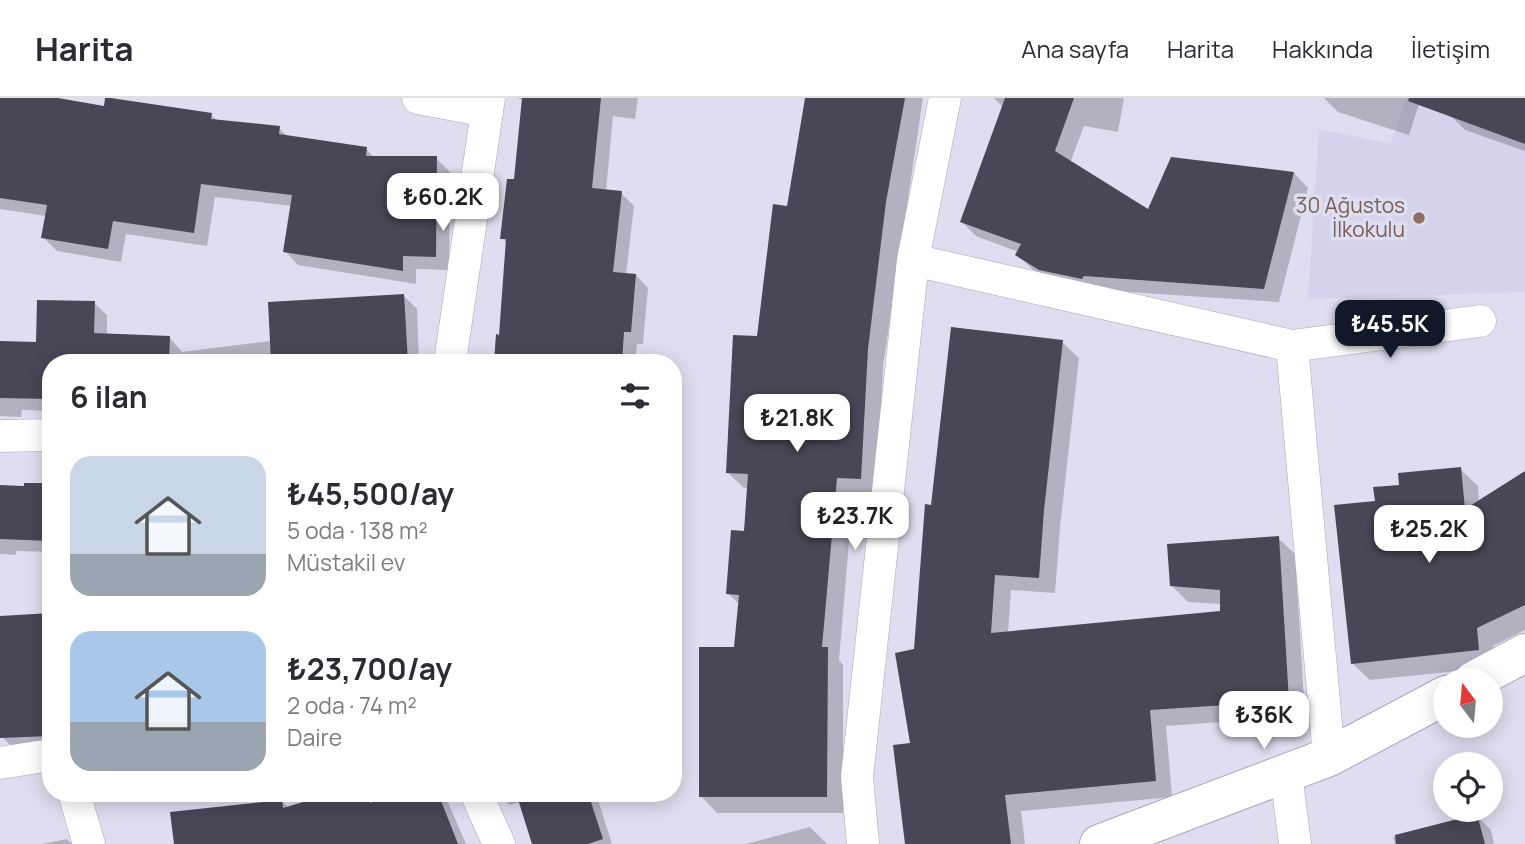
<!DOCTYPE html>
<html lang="tr">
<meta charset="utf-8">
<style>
:root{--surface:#fff;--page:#f7f7f7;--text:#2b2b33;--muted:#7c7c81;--line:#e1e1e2;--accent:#111827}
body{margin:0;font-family:Manrope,sans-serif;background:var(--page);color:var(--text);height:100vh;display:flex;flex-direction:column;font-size:26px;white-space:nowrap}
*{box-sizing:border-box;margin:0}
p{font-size:23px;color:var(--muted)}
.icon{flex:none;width:38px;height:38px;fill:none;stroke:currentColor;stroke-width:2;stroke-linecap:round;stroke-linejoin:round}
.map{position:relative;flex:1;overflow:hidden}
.side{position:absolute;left:42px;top:256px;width:640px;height:448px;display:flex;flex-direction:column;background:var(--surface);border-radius:28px;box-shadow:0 4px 18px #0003}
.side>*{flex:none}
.needle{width:46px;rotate:344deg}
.controls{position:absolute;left:1433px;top:570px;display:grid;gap:14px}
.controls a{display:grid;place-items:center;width:70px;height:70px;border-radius:50%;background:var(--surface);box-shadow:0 4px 18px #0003;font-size:35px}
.price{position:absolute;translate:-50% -60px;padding:0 16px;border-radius:14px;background:#fff;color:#222;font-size:23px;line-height:46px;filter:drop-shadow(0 2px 4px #0008)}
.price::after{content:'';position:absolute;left:50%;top:42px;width:21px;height:16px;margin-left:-10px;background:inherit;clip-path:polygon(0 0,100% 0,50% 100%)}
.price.selected{background:var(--accent);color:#fff}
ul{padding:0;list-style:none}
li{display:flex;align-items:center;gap:21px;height:175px;padding:0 28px}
li span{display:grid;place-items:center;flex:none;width:196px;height:140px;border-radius:21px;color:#555}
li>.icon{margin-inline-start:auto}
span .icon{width:84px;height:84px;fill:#fffc;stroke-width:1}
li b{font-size:30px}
h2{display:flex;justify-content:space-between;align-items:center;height:84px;padding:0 28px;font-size:30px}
header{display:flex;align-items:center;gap:42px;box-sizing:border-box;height:98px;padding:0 35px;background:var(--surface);border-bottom:2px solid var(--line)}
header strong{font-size:33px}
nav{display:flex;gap:38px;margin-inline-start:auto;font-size:24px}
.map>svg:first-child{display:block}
.built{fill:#d5d2ec}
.shadow{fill:#0003}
.building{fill:#494756}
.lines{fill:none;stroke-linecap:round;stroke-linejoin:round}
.minor-casing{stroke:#a8a7b8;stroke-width:33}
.secondary-casing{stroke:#a8a7b8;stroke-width:40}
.minor{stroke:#fff;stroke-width:32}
.secondary{stroke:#fff;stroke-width:38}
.education-dot{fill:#8d6e63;stroke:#dfdef0;stroke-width:2.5}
.labels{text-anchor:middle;stroke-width:7;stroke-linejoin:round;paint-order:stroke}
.education-label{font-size:21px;fill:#785e54;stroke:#dfdef0;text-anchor:end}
</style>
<header>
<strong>Harita</strong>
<nav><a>Ana sayfa</a><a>Harita</a><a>Hakkında</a><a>İletişim</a></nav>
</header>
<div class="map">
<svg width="1525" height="746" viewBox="0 0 1525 746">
<rect width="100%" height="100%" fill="#dfdef0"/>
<path class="built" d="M1406 0H1525V194L1308 201 1319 31 1391 46Z"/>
<path class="shadow" d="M0 0H53L105 10 211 17 218 23 279 30 288 39 366 51 375 60H436L450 74 449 172 416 171V186L298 167 285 153 292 108 215 99 207 148 126 136 121 164 57 153 43 139 46 118 0 111Z
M516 0H638L635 21 613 18 606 93 621 95 634 108 626 177H636L648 190 643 246H637L635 264H496L498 238 501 239 508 146 502 140 515 83 524 2Z
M807 0H923L883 268 877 397 853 396 839 562 843 567V715H717L701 698 736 550 740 507 728 495 746 434 749 391 744 390 727 374 788 110Z
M994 0H1124L1118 34 1084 28 1070 65 1149 114 1294 75 1308 90 1279 204 1099 192 1056 186 1032 171 1017 156 1019 154 976 138 962 124 1003 9Z
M1324 0H1421L1409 37 1338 14Z
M1457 0H1525V53L1465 32 1451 18Z
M404 198 417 211 419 264H51V313L22 312 21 319 0 318V245L38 246 94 205 107 217V237L169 239 182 254 271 243Z
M1062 244 1079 260 1060 429 1055 495 1011 492 1008 535 1222 515V506L1188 504 1172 488 1278 440 1295 456 1305 618 1166 628 1172 699 1021 713 1025 746H907L916 553 933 409Z
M1460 371 1478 388 1479 404 1525 375V532L1493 548 1496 569 1370 582 1352 565 1377 405 1401 389Z
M51 387V454L16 453V457L0 456V389Z
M51 517V655L19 656 2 639 0 519Z
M339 695H371L378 704 401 695H444L466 746H176L282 703 289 711Z
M498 695H596L612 746H534L520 704 510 707Z
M1477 718 1491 732 1494 746H1395L1393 739Z
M810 729 827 746H746Z
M67 741 72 746H42Z"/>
<path class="building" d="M0 0H58L104 8 105 0H111L212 15 211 21 280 28 279 36 367 49 366 58H437L436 159 403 158V173L283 154 292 97 201 86 194 135 113 123 108 151 41 140 47 107 0 100Z
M522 0H601L592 90 622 93 613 174 636 176 631 234H624L622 264H494L496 236 499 237 506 141H500L507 81H514Z
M805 0H905L886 104 868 251 861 381 837 380 822 549H828L827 699H699V549H734L739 497 726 496 731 432 744 433 748 376 726 375 733 237 757 238 773 106 787 108Z
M1005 0H1074L1055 53 1148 111 1171 59 1294 74 1264 191 1084 178 1082 181 1039 172 1015 157 1021 146 960 124Z
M1409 0H1525V46L1408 3Z
M404 196 408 264H271L268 204Z
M37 202 95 203 94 235 170 238 169 264H51V301L0 300V243L36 244Z
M951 229 1063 242 1044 412 1039 480 995 477 991 535 1220 513V492L1170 488 1167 446 1279 438 1289 603 1150 612 1156 683 1005 697 1011 746H905L893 647 910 645 895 555 914 551 925 406 931 407Z
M1461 369 1465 411 1525 373V507L1477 530 1479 552 1351 566 1334 407 1375 403 1373 389 1399 387 1398 375Z
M24 385H51V443L0 441V387L24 388Z
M51 515V638L0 640V518Z
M333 695H367L370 705 396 695H438L458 746H174L170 714 282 702 283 710Z
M516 695H588L603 741 588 746H532Z
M1477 716 1485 746H1396L1395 737Z"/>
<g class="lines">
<defs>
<path id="minor" d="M418 0 487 13 489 0
M945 0 913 162 1292 248 1329 659
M1292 248 1480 223
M450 264 487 13
M0 338 51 337
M0 665 51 657
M1286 676 1295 746
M74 695 89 746
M476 695 499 746
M863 746 857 679 913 162"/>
<path id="secondary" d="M1473 583 1525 555
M1099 746 1329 659 1446 597"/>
</defs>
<use href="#minor" class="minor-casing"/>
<use href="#secondary" class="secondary-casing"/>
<use href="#minor" class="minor"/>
<use href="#secondary" class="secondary"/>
</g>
<circle class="education-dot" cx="1419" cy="120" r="7"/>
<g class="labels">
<g class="education-label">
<text x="1405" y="115">30 Ağustos<tspan x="1405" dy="24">İlkokulu</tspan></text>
</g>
</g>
</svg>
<div class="controls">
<a><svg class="needle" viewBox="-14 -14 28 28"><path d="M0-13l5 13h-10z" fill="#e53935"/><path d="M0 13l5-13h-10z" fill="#7c7c81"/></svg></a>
<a><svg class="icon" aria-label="locate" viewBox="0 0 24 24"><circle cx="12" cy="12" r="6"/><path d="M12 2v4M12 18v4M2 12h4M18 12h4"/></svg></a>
</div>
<b class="price" style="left:443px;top:135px">₺60.2K</b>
<b class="price selected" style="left:1390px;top:262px">₺45.5K</b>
<b class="price" style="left:797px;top:356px">₺21.8K</b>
<b class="price" style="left:855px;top:454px">₺23.7K</b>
<b class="price" style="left:1429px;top:467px">₺25.2K</b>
<b class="price" style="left:1264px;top:653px">₺36K</b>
<section class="side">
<h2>6 ilan<svg class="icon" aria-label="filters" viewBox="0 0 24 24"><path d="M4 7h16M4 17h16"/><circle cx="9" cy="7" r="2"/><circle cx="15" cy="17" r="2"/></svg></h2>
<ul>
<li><span style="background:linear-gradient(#c9d6e8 70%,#9aa5b1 0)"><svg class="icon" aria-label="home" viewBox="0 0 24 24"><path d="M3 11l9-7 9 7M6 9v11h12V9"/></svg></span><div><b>₺45,500/ay</b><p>5 oda · 138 m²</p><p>Müstakil ev</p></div></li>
<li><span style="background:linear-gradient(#a9c7e8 65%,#9aa5b1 0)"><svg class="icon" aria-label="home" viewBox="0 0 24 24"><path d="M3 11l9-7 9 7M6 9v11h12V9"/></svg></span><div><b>₺23,700/ay</b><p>2 oda · 74 m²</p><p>Daire</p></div></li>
</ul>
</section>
</div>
